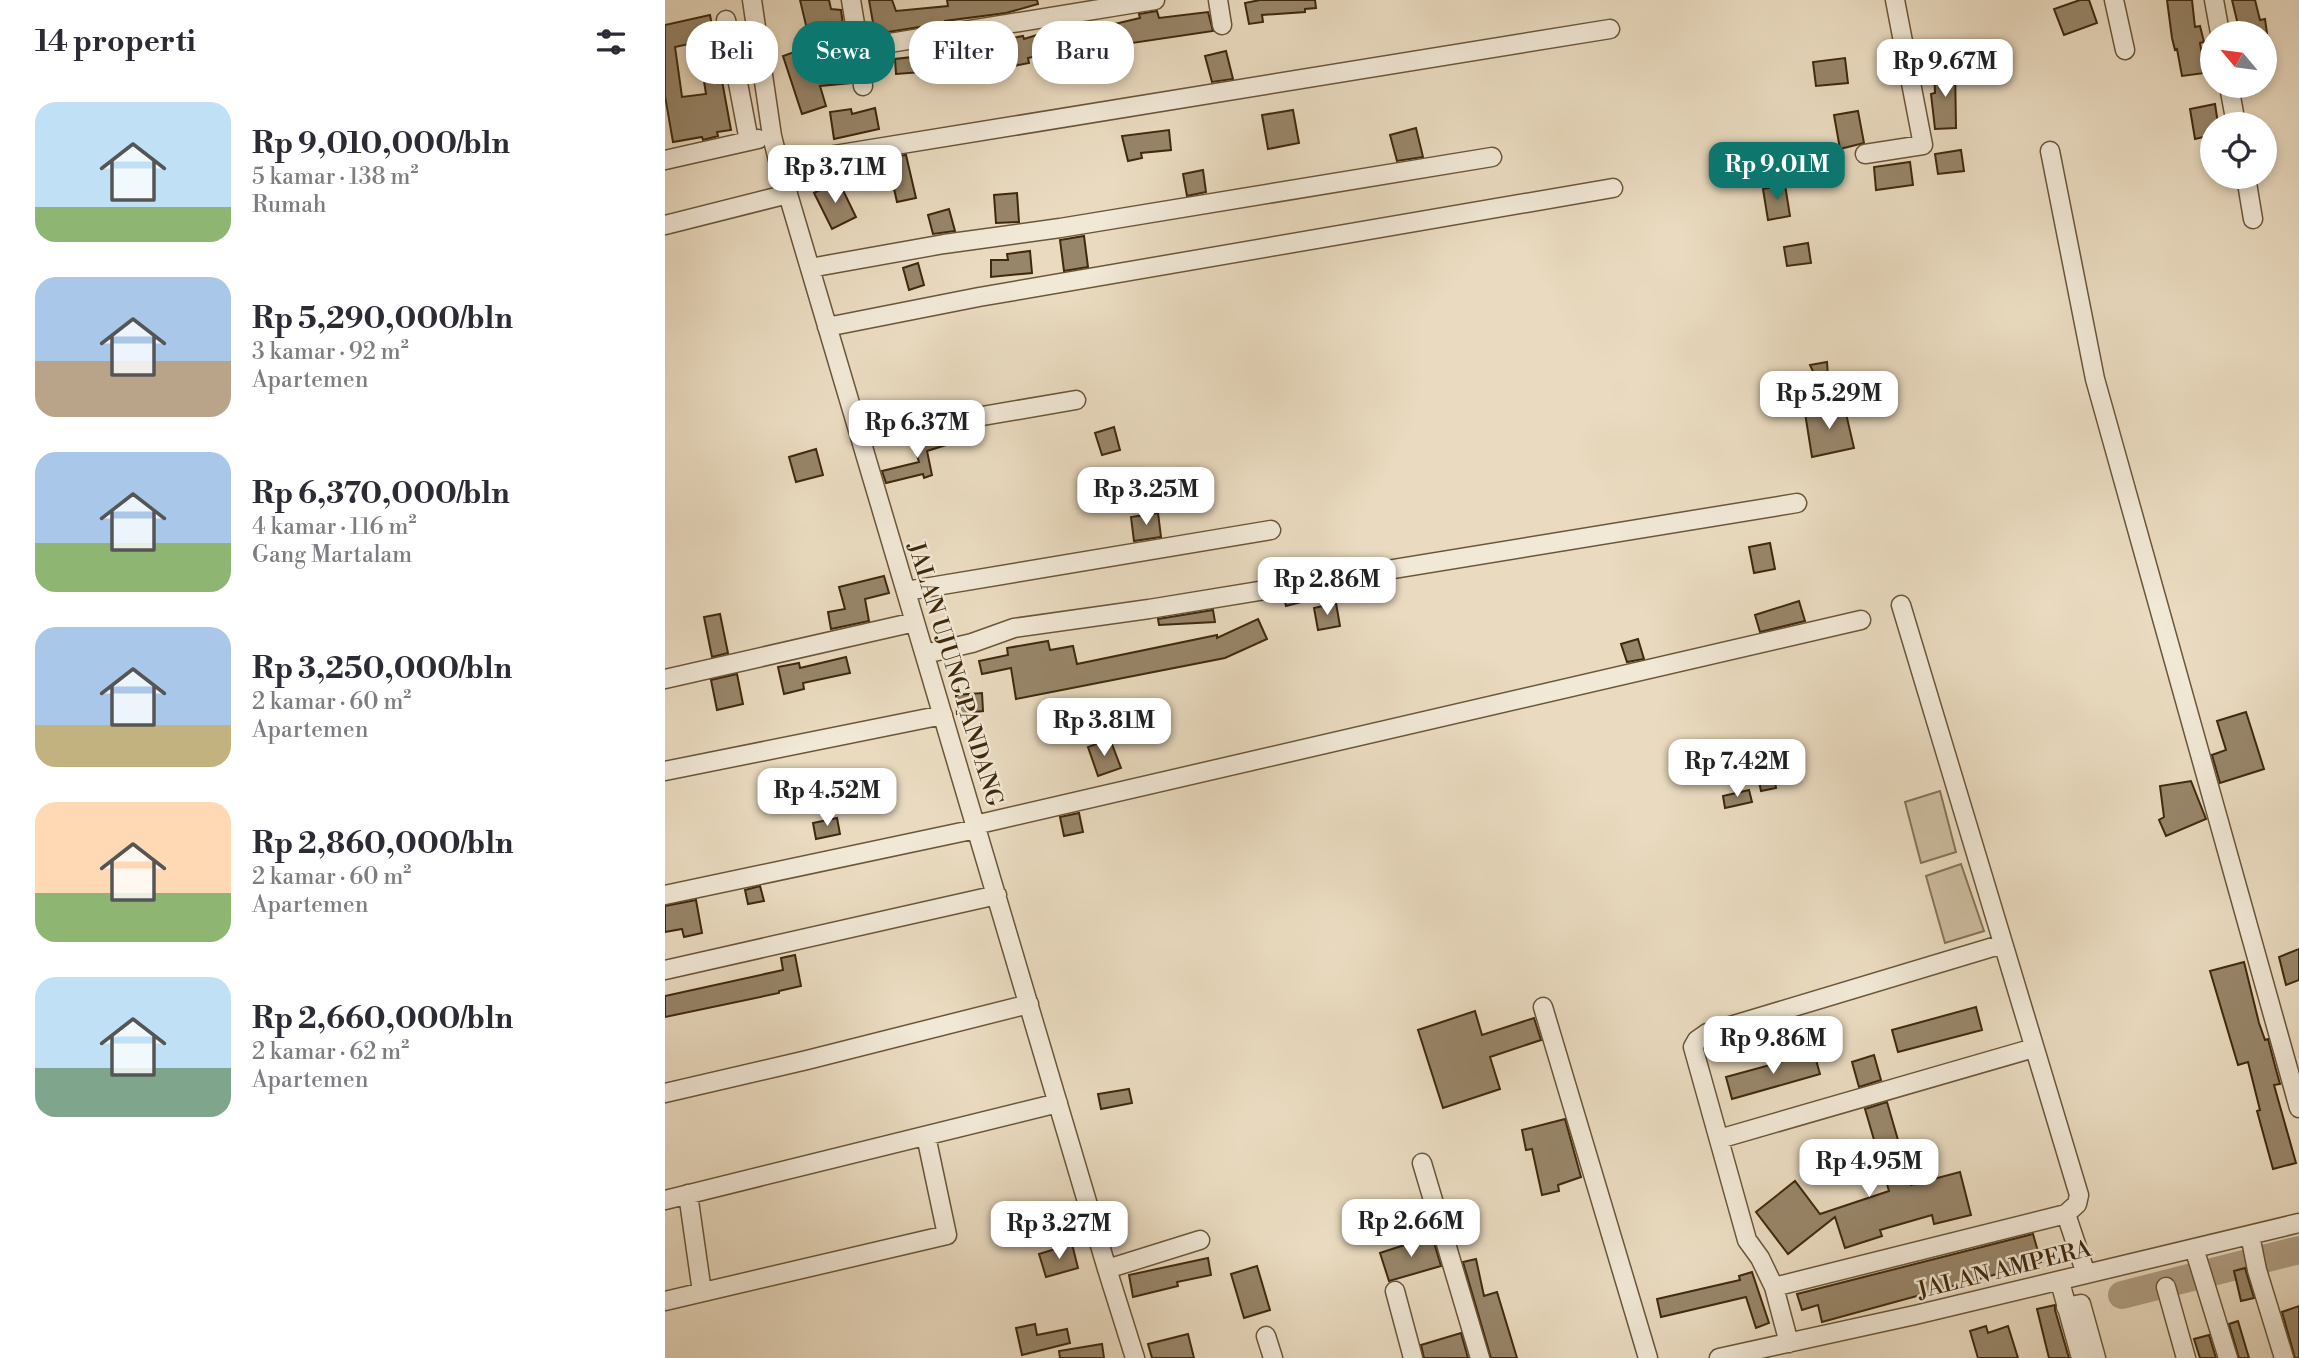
<!DOCTYPE html>
<html lang="id">
<meta charset="utf-8">
<style>
:root{--surface:#fff;--page:#f2f2f3;--text:#2b2b33;--muted:#7c7c81;--accent:#0f766e}
body{margin:0;font-family:"Libre Bodoni",serif;background:var(--page);color:var(--text);height:100vh;display:flex;flex-direction:column;font-size:26px;white-space:nowrap}
*{box-sizing:border-box;margin:0}
p{font-size:23px;color:var(--muted)}
.icon{flex:none;width:38px;height:38px;fill:none;stroke:currentColor;stroke-width:2;stroke-linecap:round;stroke-linejoin:round}
.map{position:relative;flex:1;overflow:hidden}
.panel{display:flex;flex-direction:column;background:var(--surface);width:665px}
.panel>*{flex:none}
.hud{position:absolute;left:21px;top:21px;width:665px;height:63px;display:flex;gap:14px}
.needle{width:46px;rotate:299deg}
.buttons{position:absolute;left:1535px;top:21px;display:grid;gap:14px}
.buttons a{display:grid;place-items:center;width:77px;height:77px;border-radius:50%;background:var(--surface);box-shadow:0 4px 10px #0003;font-size:35px}
.price{position:absolute;translate:-50% -60px;padding:0 16px;border-radius:14px;background:#fff;color:#222;font-size:23px;line-height:46px;filter:drop-shadow(0 2px 4px #0008)}
.price::after{content:'';position:absolute;left:50%;top:42px;width:21px;height:16px;margin-left:-10px;background:inherit;clip-path:polygon(0 0,100% 0,50% 100%)}
.price.current{background:var(--accent);color:#fff}
ul{padding:0;list-style:none}
li{display:flex;align-items:center;gap:21px;height:175px;padding:0 35px}
li span{display:grid;place-items:center;flex:none;width:196px;height:140px;border-radius:21px;color:#555}
li>.icon{margin-inline-start:auto}
span .icon{width:84px;height:84px;fill:#fffc;stroke-width:1}
li b{font-size:30px}
h2{display:flex;justify-content:space-between;align-items:center;height:84px;padding:0 35px;font-size:30px}
.chip{padding:0 24px;border-radius:28px;background:var(--surface);box-shadow:0 4px 10px #0003;font-size:24px;line-height:63px}
.chip.current{background:var(--accent);color:#fff}
main{display:flex;flex:1;min-height:0}
.map>svg:first-child{display:block}
.green{fill:#cdbda1;stroke:#867356;stroke-width:2}
.lines{fill:none;stroke-linecap:round;stroke-linejoin:round}
.river{stroke:#b09e83;stroke-width:28}
.building{fill:#98866a;stroke:#3f290c;stroke-width:2;fill-rule:evenodd}
.minor-casing{stroke:#6a5639;stroke-width:21}
.minor{stroke:#f1e8d6;stroke-width:18}
.labels{text-anchor:middle;stroke-width:5;stroke-linejoin:round;paint-order:stroke}
.street-label{font-size:23px;fill:#3f290c;stroke:#f1e8d6}
</style>
<main>
<section class="panel">
<h2>14 properti<svg class="icon" aria-label="filters" viewBox="0 0 24 24"><path d="M4 7h16M4 17h16"/><circle cx="9" cy="7" r="2"/><circle cx="15" cy="17" r="2"/></svg></h2>
<ul>
<li><span style="background:linear-gradient(#bfe0f5 75%,#8fb573 0)"><svg class="icon" aria-label="home" viewBox="0 0 24 24"><path d="M3 11l9-7 9 7M6 9v11h12V9"/></svg></span><div><b>Rp 9,010,000/bln</b><p>5 kamar · 138 m²</p><p>Rumah</p></div></li>
<li><span style="background:linear-gradient(#a9c7e8 60%,#b9a48a 0)"><svg class="icon" aria-label="home" viewBox="0 0 24 24"><path d="M3 11l9-7 9 7M6 9v11h12V9"/></svg></span><div><b>Rp 5,290,000/bln</b><p>3 kamar · 92 m²</p><p>Apartemen</p></div></li>
<li><span style="background:linear-gradient(#a9c7e8 65%,#8fb573 0)"><svg class="icon" aria-label="home" viewBox="0 0 24 24"><path d="M3 11l9-7 9 7M6 9v11h12V9"/></svg></span><div><b>Rp 6,370,000/bln</b><p>4 kamar · 116 m²</p><p>Gang Martalam</p></div></li>
<li><span style="background:linear-gradient(#a9c7e8 70%,#c2b280 0)"><svg class="icon" aria-label="home" viewBox="0 0 24 24"><path d="M3 11l9-7 9 7M6 9v11h12V9"/></svg></span><div><b>Rp 3,250,000/bln</b><p>2 kamar · 60 m²</p><p>Apartemen</p></div></li>
<li><span style="background:linear-gradient(#ffd9b3 65%,#8fb573 0)"><svg class="icon" aria-label="home" viewBox="0 0 24 24"><path d="M3 11l9-7 9 7M6 9v11h12V9"/></svg></span><div><b>Rp 2,860,000/bln</b><p>2 kamar · 60 m²</p><p>Apartemen</p></div></li>
<li><span style="background:linear-gradient(#bfe0f5 65%,#7fa58c 0)"><svg class="icon" aria-label="home" viewBox="0 0 24 24"><path d="M3 11l9-7 9 7M6 9v11h12V9"/></svg></span><div><b>Rp 2,660,000/bln</b><p>2 kamar · 62 m²</p><p>Apartemen</p></div></li>
</ul>
</section>
<div class="map">
<svg width="1634" height="1358" viewBox="0 0 1634 1358">
<rect width="100%" height="100%" fill="#eadbc0"/>
<filter id="stains"><feTurbulence type="fractalNoise" baseFrequency=".00286" numOctaves="4"/><feColorMatrix values="0 0 0 0 .2 0 0 0 0 .09 0 0 0 0 .02 0 0 0 .5 -.17"/></filter>
<radialGradient id="worn" r=".72"><stop offset=".6" stop-color="#630" stop-opacity="0"/><stop offset="1" stop-color="#630" stop-opacity=".3"/></radialGradient>
<path class="green" d="M1275 791 1291 852 1256 863 1240 802Z
M1296 864 1319 931 1280 943 1261 876Z"/>
<g class="lines">
<path class="river" d="M1457 1295 1634 1250"/>
</g>
<path class="building" d="M135 0H164L166 9 176 10 186 83 155 86 161 106 137 114 118 56 146 46Z
M204 0H227L231 11 283 6 282 0H372L373 4 341 13 280 21V23L210 34Z
M595 0H650L651 8 640 9V12L597 15 598 22 584 24 580 3Z
M1415 0H1424L1432 23 1399 35 1389 9Z
M1502 0H1527L1530 27 1535 26 1539 42 1535 43 1540 73 1517 76 1512 49 1510 50 1507 38Z
M1567 0H1590L1595 20 1600 19 1602 33H1575Z
M492 11 494 18 543 12 548 31 453 45V47L429 53 424 30 475 18 474 14Z
M45 15 66 130 52 132 53 136 38 140 37 137 8 142 0 96V25ZM33 42 41 94 17 97 10 47Z
M401 32 403 49 363 58 364 63 344 67 343 63 287 68V75L272 76 271 71 231 74 230 59 292 52V50L315 48V44L358 36 359 39 375 34Z
M561 51 568 79 547 82 540 56Z
M1180 58 1183 83 1151 86 1148 62Z
M1290 67 1291 128 1270 129 1266 94 1270 93 1269 69Z
M1550 104 1553 124H1547V135L1530 139 1525 109Z
M210 108 214 129 169 139 165 112 186 109 187 114Z
M628 110 634 143 603 149 597 115Z
M1193 111 1199 143 1175 149 1169 115Z
M751 128 758 157 732 161 725 135Z
M504 130 506 150 476 153 477 158 463 161 457 136Z
M1296 150 1299 171 1273 174 1270 154Z
M241 155 251 198 232 202 222 158Z
M1245 162 1248 185 1211 190 1209 167Z
M538 170 541 192 522 196 518 174Z
M173 180 191 217 167 229 149 193Z
M1120 185 1125 216 1103 220 1098 189Z
M352 193 354 222 331 223 329 195Z
M284 209 290 231 268 234 263 215Z
M419 236 423 267 399 271 395 240Z
M1143 243 1146 263 1122 266 1119 247Z
M365 251 367 273 326 277V260H343L342 254Z
M253 263 259 285 244 290 238 268Z
M1162 362 1163 377 1151 378 1145 365Z
M1179 405 1189 448 1147 457 1140 413Z
M449 427 455 450 437 455 430 433Z
M278 434 281 445 262 451 267 475 259 478 258 474 221 483 217 471 254 462 247 440Z
M151 449 158 475 131 482 124 457Z
M493 513 496 537 469 541 466 517Z
M1105 543 1110 569 1089 573 1084 547Z
M219 576 224 593 200 599 204 621 166 629 163 612 180 609 174 587Z
M643 595 644 600 621 606 619 598Z
M1134 601 1140 621 1095 632 1090 615Z
M671 603 675 626 653 630 649 608Z
M548 610 550 622 494 625 493 619Z
M55 614 63 653 47 657 39 617Z
M593 619 602 639 560 658 351 699 346 668 317 674 314 661 343 655 342 648 383 641 385 650 408 646 412 664 552 635V638Z
M973 639 979 659 962 662 956 644Z
M181 657 185 673 138 683 139 689 119 694 113 667 134 663 135 668Z
M72 674 78 704 52 710 46 680Z
M317 693 318 711 292 714 291 695Z
M1581 712 1599 769 1555 783 1547 755 1561 750 1552 721Z
M445 739 456 768 433 776 423 747Z
M1109 774 1111 788 1096 791 1093 777Z
M1526 781 1541 819 1501 836 1494 820 1499 817 1495 786Z
M1084 790 1087 802 1060 808 1058 796Z
M414 813 418 832 399 836 395 817Z
M172 818 175 834 151 839 148 823Z
M95 886 99 901 83 904 80 890Z
M31 900 37 933 19 937 17 929 0 932V906Z
M1634 949V980L1621 985 1614 957Z
M130 955 136 986 114 991V993L0 1017V996L118 970 116 958Z
M1579 962 1594 1023 1600 1040 1603 1039 1610 1066 1615 1084 1609 1085 1631 1163 1608 1169 1592 1111 1595 1110 1583 1062 1573 1065 1545 971Z
M1311 1007 1317 1030 1233 1052 1227 1030Z
M810 1011 817 1035 869 1018 876 1040 825 1057 835 1089 778 1108 753 1030Z
M1149 1053 1155 1074 1067 1099 1061 1077Z
M1209 1055 1216 1080 1194 1087 1187 1062Z
M464 1089 467 1103 436 1109 433 1094Z
M1222 1102 1246 1185 1295 1172 1306 1215 1269 1224 1267 1215 1215 1230 1217 1236 1180 1248 1170 1217 1123 1254 1091 1212 1130 1181 1155 1214 1224 1191 1200 1109Z
M900 1119 916 1177 893 1185 894 1191 877 1195 867 1149 861 1150 857 1130Z
M1368 1234 1376 1262 1157 1322 1153 1305 1137 1310 1132 1294Z
M767 1236 776 1266 724 1281 715 1253Z
M407 1244 413 1268 381 1277 374 1254Z
M543 1258 546 1275 512 1282 513 1286 468 1297 464 1275Z
M811 1259 819 1296 832 1292 852 1358H826L798 1262Z
M592 1266 605 1310 579 1318 566 1274Z
M1580 1268 1589 1298 1576 1301 1569 1271Z
M1087 1272 1104 1323 1091 1328 1081 1297 996 1317 992 1299 1075 1280 1074 1276Z
M1390 1305V1310L1404 1358H1384L1372 1309Z
M1634 1306V1358H1630L1617 1312Z
M1573 1321 1584 1358H1574L1564 1324Z
M370 1324 372 1335 402 1329 405 1343 357 1355 351 1328Z
M1321 1326 1323 1333 1343 1326 1353 1358H1313L1305 1331Z
M796 1333 803 1358H759L756 1345Z
M523 1334 529 1358H487L483 1344Z
M1544 1335 1551 1358H1535L1529 1339Z
M437 1344 439 1358H395L394 1351Z"/>
<g class="lines">
<defs>
<path id="minor" d="M87 0 107 136 114 164 442 1269 470 1358
M186 0 194 48 198 86
M553 0 557 25
M1449 0 1460 50
M1549 0 1555 33
M61 20 84 141
M194 48 490 0
M1564 86 1571 124
M1385 151 1430 379 1634 1108
M1200 154 1258 145 1230 0
M0 160 93 139
M114 164 945 29
M1581 177 1588 219
M0 225 123 194
M145 268 279 244 395 228 827 157
M162 327 314 297 948 188
M195 437 411 400
M241 591 606 530
M1236 605 1414 1195 1412 1204 1401 1214 1421 1274
M260 654 307 643 349 628 484 609 1132 503
M0 679 250 622
M0 771 278 715
M310 825 1196 620
M0 895 311 829
M0 970 332 895
M878 1007 983 1358
M0 1093 142 1060 364 1004
M1054 1139 1369 1048
M757 1163 815 1358
M23 1194 37 1292
M0 1200 393 1103
M1585 1235 1592 1270 1619 1358
M1529 1248 1563 1358
M442 1269 535 1240
M1395 1282 1416 1358
M1109 1287 1401 1214
M1501 1287 1521 1358
M730 1291 748 1358
M0 1301 282 1235 261 1136
M1401 1307 1416 1304 1431 1358
M601 1336 608 1358
M1124 1343 1109 1287 1095 1258 1082 1240 1028 1047 1032 1040 1042 1033 1338 944
M1054 1358 1250 1315 1634 1223"/>
</defs>
<use href="#minor" class="minor-casing"/>
<use href="#minor" class="minor"/>
</g>
<g class="labels">
<g class="street-label">
<text transform="translate(291 674) rotate(73)" y="8">JALAN UJUNG PANDANG</text>
<text transform="translate(1339 1269) rotate(-14)" y="8">JALAN AMPERA</text>
</g>
</g>
<rect width="100%" height="100%" filter="url(#stains)"/>
<rect width="100%" height="100%" fill="url(#worn)"/>
</svg>
<div class="buttons">
<a><svg class="needle" viewBox="-14 -14 28 28"><path d="M0-13l5 13h-10z" fill="#e53935"/><path d="M0 13l5-13h-10z" fill="#7c7c81"/></svg></a>
<a><svg class="icon" aria-label="locate" viewBox="0 0 24 24"><circle cx="12" cy="12" r="6"/><path d="M12 2v4M12 18v4M2 12h4M18 12h4"/></svg></a>
</div>
<b class="price" style="left:1280px;top:99px">Rp 9.67M</b>
<b class="price current" style="left:1112px;top:202px">Rp 9.01M</b>
<b class="price" style="left:170px;top:205px">Rp 3.71M</b>
<b class="price" style="left:1164px;top:431px">Rp 5.29M</b>
<b class="price" style="left:252px;top:460px">Rp 6.37M</b>
<b class="price" style="left:481px;top:527px">Rp 3.25M</b>
<b class="price" style="left:662px;top:617px">Rp 2.86M</b>
<b class="price" style="left:439px;top:758px">Rp 3.81M</b>
<b class="price" style="left:1072px;top:799px">Rp 7.42M</b>
<b class="price" style="left:162px;top:828px">Rp 4.52M</b>
<b class="price" style="left:1108px;top:1076px">Rp 9.86M</b>
<b class="price" style="left:1204px;top:1199px">Rp 4.95M</b>
<b class="price" style="left:746px;top:1259px">Rp 2.66M</b>
<b class="price" style="left:394px;top:1261px">Rp 3.27M</b>
<div class="hud">
<a class="chip">Beli</a>
<a class="chip current">Sewa</a>
<a class="chip">Filter</a>
<a class="chip">Baru</a>
</div>
</div>
</main>
